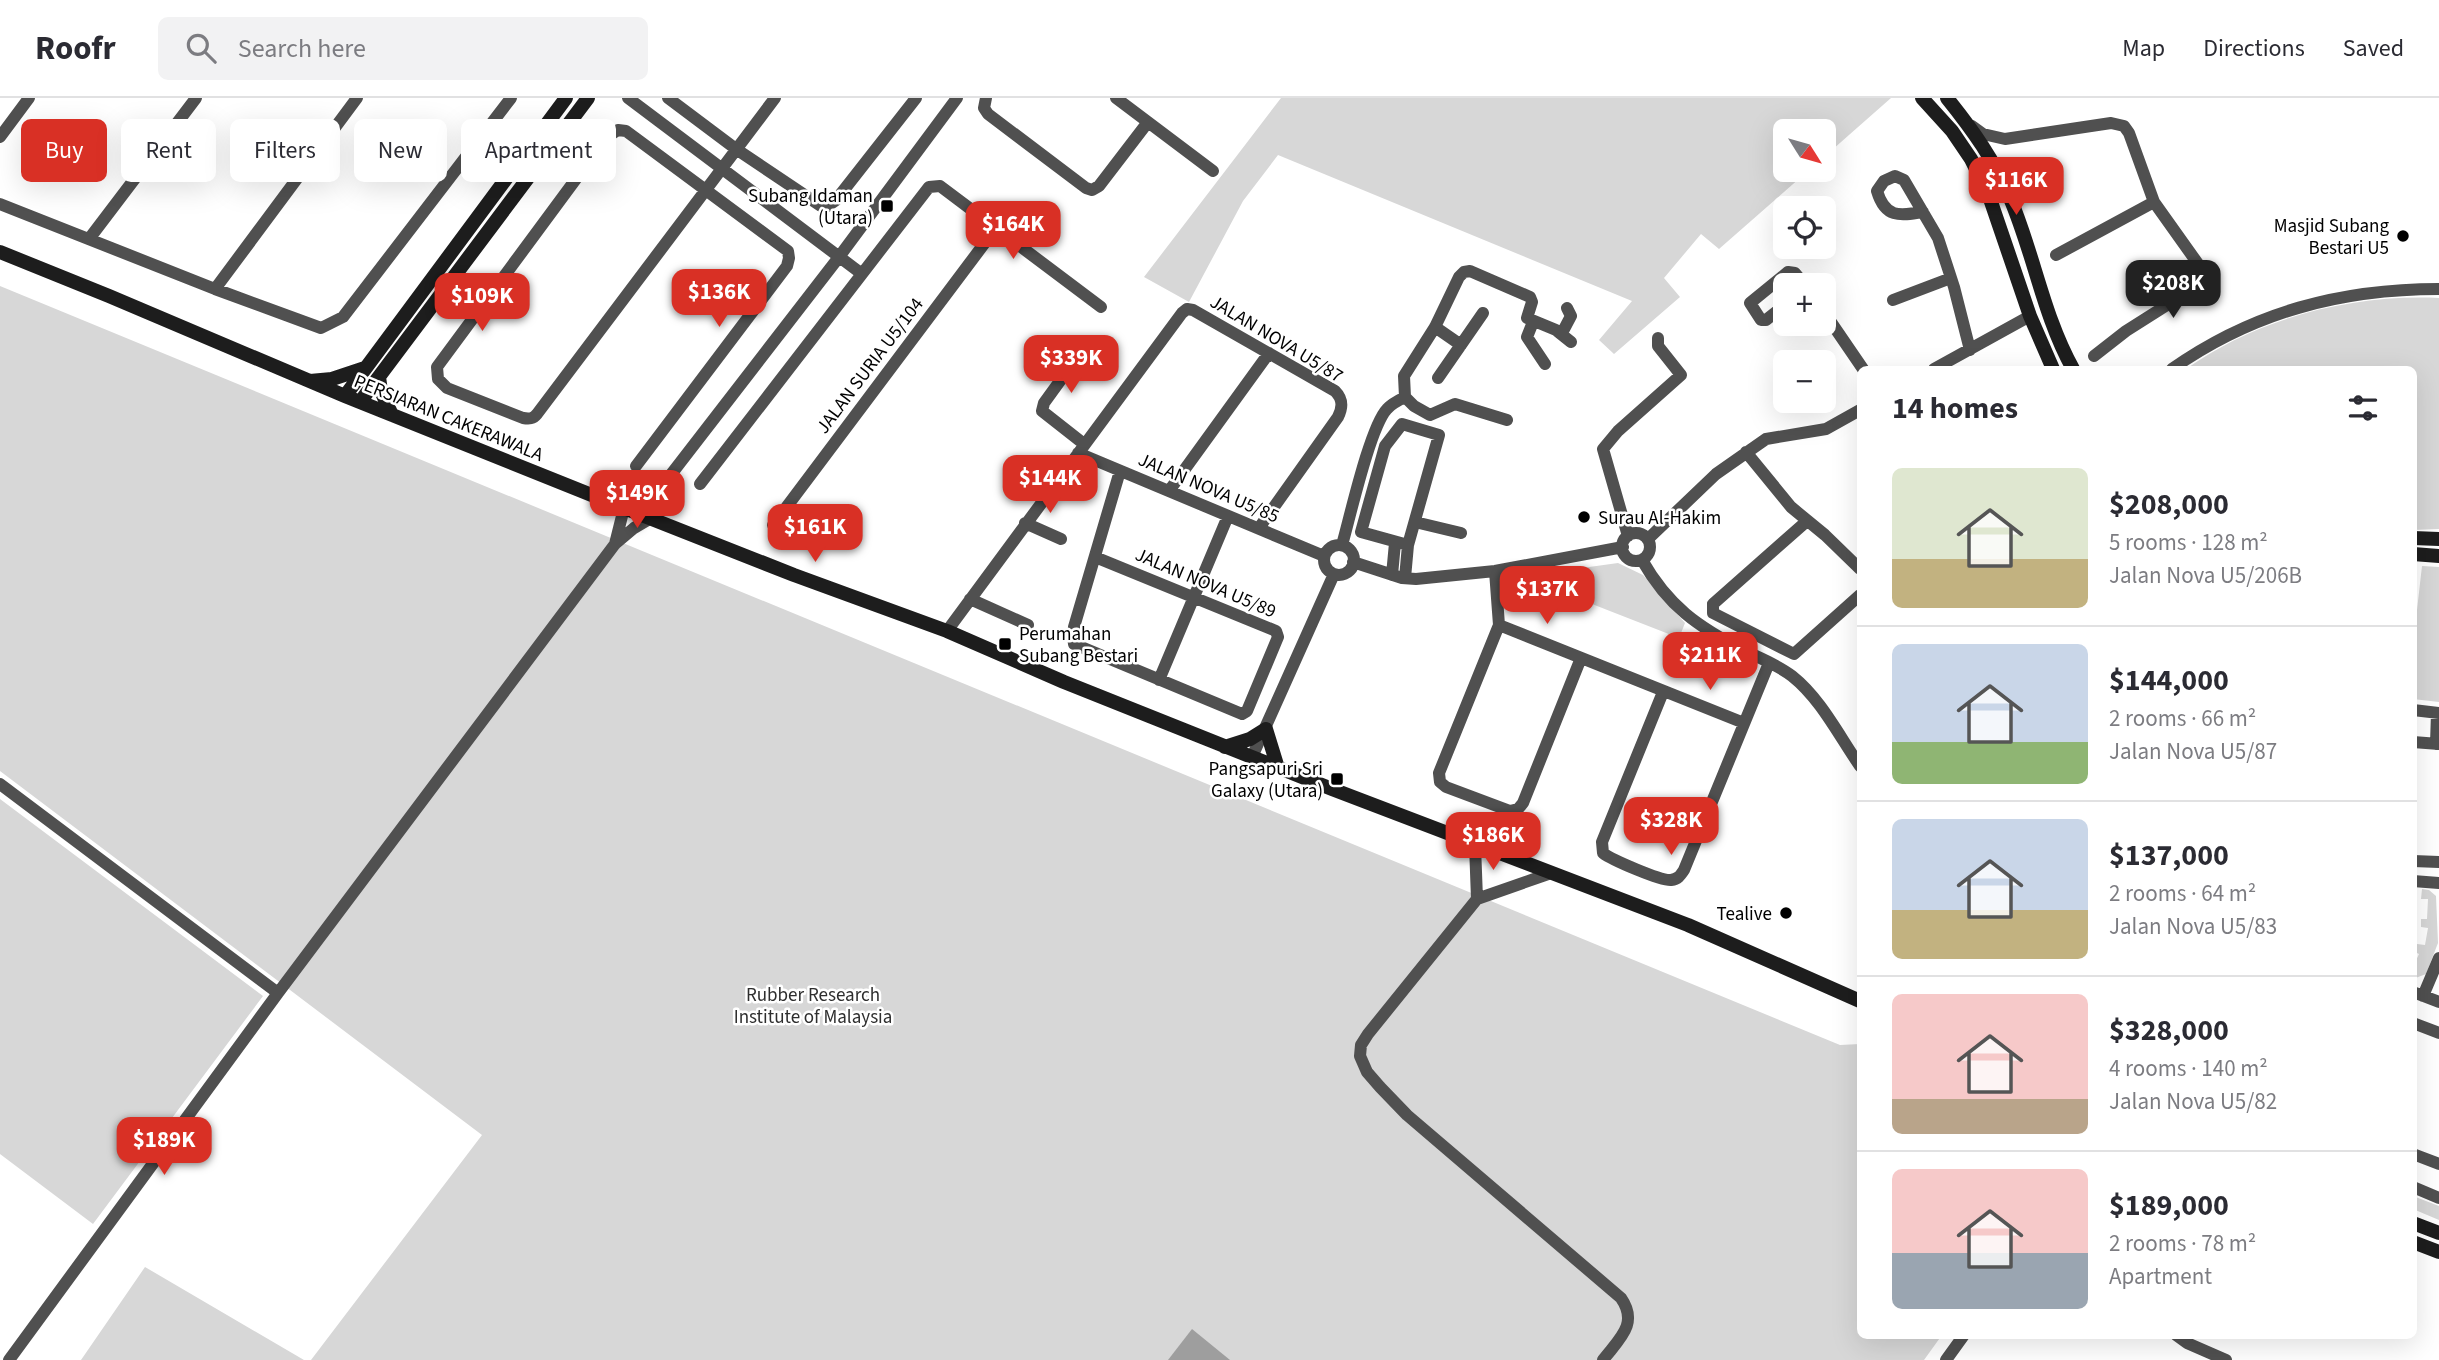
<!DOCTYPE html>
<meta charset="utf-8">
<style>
:root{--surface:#fff;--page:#f2f2f3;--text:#2b2b33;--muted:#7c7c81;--line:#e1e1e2;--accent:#d93025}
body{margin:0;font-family:"Source Sans 3",sans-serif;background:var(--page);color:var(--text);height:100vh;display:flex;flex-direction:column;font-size:26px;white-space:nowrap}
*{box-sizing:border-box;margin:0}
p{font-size:23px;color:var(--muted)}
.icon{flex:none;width:38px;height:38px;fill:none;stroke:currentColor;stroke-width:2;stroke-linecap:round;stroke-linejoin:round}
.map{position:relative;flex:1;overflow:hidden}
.panel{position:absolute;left:1857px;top:268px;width:560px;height:973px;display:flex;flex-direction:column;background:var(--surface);border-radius:10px;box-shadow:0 7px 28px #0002}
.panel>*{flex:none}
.banner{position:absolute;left:21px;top:21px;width:665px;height:63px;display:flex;gap:14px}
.needle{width:46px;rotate:127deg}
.controls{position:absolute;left:1773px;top:21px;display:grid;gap:14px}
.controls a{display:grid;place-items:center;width:63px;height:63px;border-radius:10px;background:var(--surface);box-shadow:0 7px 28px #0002;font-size:35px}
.price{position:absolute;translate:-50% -60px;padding:0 16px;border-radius:14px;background:var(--accent);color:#fff;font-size:23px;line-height:46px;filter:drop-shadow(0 2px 4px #0008)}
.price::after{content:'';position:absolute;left:50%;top:42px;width:21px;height:16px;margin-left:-10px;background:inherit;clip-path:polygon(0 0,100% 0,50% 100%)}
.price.active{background:#222;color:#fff}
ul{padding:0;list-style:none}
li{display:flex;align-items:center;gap:21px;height:175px;padding:0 35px}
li+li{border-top:2px solid var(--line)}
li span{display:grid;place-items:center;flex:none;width:196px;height:140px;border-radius:10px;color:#555}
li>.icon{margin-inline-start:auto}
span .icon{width:84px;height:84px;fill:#fffc;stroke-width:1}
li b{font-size:30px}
h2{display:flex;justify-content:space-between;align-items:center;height:84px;padding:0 35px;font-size:30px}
.tag{padding:0 24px;border-radius:10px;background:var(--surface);box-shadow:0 7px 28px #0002;font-size:24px;line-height:63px}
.tag.active{background:var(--accent);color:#fff}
header{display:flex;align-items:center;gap:42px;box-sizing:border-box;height:98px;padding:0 35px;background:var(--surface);border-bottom:2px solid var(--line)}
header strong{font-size:33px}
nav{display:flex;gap:38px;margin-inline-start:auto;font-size:24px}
.search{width:490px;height:63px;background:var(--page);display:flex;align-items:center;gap:18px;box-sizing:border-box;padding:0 24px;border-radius:10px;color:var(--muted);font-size:26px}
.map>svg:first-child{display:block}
.green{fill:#d7d7d7}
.water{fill:#9e9e9e}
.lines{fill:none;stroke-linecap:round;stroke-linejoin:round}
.street{stroke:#505050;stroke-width:12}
.secondary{stroke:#1d1d1d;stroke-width:14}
.poi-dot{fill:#000;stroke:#fff;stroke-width:2.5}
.labels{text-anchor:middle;stroke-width:5;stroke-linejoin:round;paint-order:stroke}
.poi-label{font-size:19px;fill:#000;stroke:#fff;text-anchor:end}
.street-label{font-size:19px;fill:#000;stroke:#fff}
.park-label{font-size:19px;fill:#2e2e2e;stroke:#fff}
</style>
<header>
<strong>Roofr</strong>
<div class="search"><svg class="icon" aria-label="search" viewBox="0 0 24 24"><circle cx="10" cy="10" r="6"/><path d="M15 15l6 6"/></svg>Search here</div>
<nav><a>Map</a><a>Directions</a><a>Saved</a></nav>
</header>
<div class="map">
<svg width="2439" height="1262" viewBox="0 0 2439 1262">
<rect width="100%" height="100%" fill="#fff"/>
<path class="green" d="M1281 0H1891L1824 59V33H1785V72H1809L1719 151 1701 136 1664 180 1680 199 1614 256 1599 242 1632 203 1278 57 1243 103 1189 204 1144 179Z
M0 188 1840 947 1860 946V1237H1942L1924 1262H311L482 1037 0 673Z
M2439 200V431L2413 432V271H2186C2257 220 2352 196 2439 200Z
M1618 465 1643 477 1685 525 1679 540 1551 490 1546 475Z
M2422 468 2439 469V604L2413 601V547Z
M0 701 263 898 93 1126 0 1056Z
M2422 791 2429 792 2436 798 2438 845 2426 876 2413 881V869L2419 856 2415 854 2417 846 2425 847 2428 830 2421 829V821H2427L2428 801H2421Z
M2413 1098 2439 1108V1122L2413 1111Z
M145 1169 304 1262H81Z"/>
<path class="water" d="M1192 1231 1230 1262H1168Z"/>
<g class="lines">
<path class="street" d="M628 0 862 176
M668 0 736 51 821 108 826 109 836 102 916 0
M986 0 984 10 988 16 1086 90 1092 92 1099 88 1148 24
M1116 0 1213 73
M1972 28 1983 36 2005 41 2111 25 2124 28 2129 35 2154 104 2201 170 2203 181 2197 188 2126 233 2094 258
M0 39 29 0
M0 106 215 191 321 230 343 219 511 0
M1923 114C1899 118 1885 120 1877 93L1884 83 1895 78 1904 82 1938 140 1954 189 1970 252
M89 141 196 0
M2056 157 2154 104
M215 191 357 0
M1893 202 1951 180
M1785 207 1766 222H1761L1750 205 1788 174 1795 175 1805 187
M1824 214 1863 271
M1533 224 1527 239 1545 266
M1435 229 1461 247
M1562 235 1571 218 1567 210
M1934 271 2030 218
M2172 271C2253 214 2341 191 2439 191
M1438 280 1483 215
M1507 322 1455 306 1430 317 1414 308 1405 299 1404 278 1435 229 1459 179 1464 174 1470 173 1530 199 1532 204 1527 220 1556 232 1571 244
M1084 346 1042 313 1044 305 1089 243
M1746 354 1791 409 1825 437 1860 471
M1078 355 1324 458
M636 368 787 168 789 160 788 153 626 33 618 32 607 39 437 269 438 281 447 290 523 320C529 321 533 321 537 316L705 93 775 0
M700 386 929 89 940 88 1101 209
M659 392 839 159 957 0
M1169 393 1269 255
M1807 423 1713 506V515L1794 556 1860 497
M1415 424 1461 435
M1025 425 1061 441
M773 427 996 130
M1622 449a14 14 0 1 1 28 0a14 14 0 1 1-28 0Z
M1628 438 1603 351 1618 333 1681 277 1658 248V240
M1648 441 1716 376 1766 341 1826 331 1860 312
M615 446 624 410
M1342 447C1350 419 1370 329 1387 311 1391 306 1399 302 1405 299
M1324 462a15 15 0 1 1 30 0a15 15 0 1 1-30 0Z
M1095 459 1276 533 1278 539 1247 613 1242 616 1074 546 1073 538 1074 529 1120 373
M1642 462C1668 508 1698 529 1745 553 1760 560 1778 567 1792 578 1821 601 1839 638 1860 668
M1353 464 1402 480 1416 481 1495 473 1623 449
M1495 473 1499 527 1439 675 1440 684 1446 689 1510 713 1518 711 1523 705 1581 560
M1392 477 1395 445
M1405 480 1408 447 1439 337 1402 326 1385 348 1361 434 1408 447
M970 501 1028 527
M1499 527 1744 625
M947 533 1182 215 1187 211 1193 212 1335 293C1343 301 1343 309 1338 319L1259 430
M1159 582 1228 418
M1663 594 1602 744 1603 755C1612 762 1661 783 1671 782 1678 781 1680 778 1684 772L1769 565
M2413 612 2439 615
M2413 644 2439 646
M2436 646 2437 615
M1252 659 1334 476
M0 686 278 895
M1475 747 1477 801
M2413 763 2439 764
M1551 775 1477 801 1368 936 1361 947 1360 958 1367 974 1380 989 1407 1017 1621 1200C1639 1226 1619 1241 1603 1262
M2413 783 2439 785
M2413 894 2439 904
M2423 898 2439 860
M2413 925 2439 935
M2413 1056 2439 1066
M2413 1089 2439 1100
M2176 1237 2187 1245 2226 1262
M9 1262 278 895 615 446 634 430 651 420
M1946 1262 1964 1237"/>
<path class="secondary" d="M1922 0 1952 33 1971 61 1988 95 2030 218 2053 271
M1947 0C1972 31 1995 63 2010 100 2034 156 2043 217 2073 271
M0 154 109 198 345 298 624 410 794 477 947 533 1064 584 1332 691 1688 827 1860 903
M379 279 381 293 392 317
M310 283 332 281 365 270
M345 298 566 0
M360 304 588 0
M2413 440 2439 441
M2413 456 2439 458
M1225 649 1250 641 1266 631 1278 670
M2413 1125 2439 1135
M2413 1144 2439 1154"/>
</g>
<g class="poi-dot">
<rect x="880" y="101" width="14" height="14" rx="3.5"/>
<circle cx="2403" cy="138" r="7"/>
<circle cx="1584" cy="419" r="7"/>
<rect x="998" y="539" width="14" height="14" rx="3.5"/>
<rect x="1330" y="674" width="14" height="14" rx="3.5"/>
<circle cx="1786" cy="815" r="7"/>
</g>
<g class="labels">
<g class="poi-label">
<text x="873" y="104">Subang Idaman<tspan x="873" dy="22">(Utara)</tspan></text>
<text x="2389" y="134">Masjid Subang<tspan x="2389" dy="22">Bestari U5</tspan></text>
<text x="1598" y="426" text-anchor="start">Surau Al-Hakim</text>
<text x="1019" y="542" text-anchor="start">Perumahan<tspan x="1019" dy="22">Subang Bestari</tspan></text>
<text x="1323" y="677">Pangsapuri Sri<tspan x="1323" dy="22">Galaxy (Utara)</tspan></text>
<text x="1772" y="822">Tealive</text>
</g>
<g class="street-label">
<text transform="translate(1277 240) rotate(31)" y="7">JALAN NOVA U5/87</text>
<text transform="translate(869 267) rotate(-53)" y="7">JALAN SURIA U5/104</text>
<text transform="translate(449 319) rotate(22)" y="7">PERSIARAN CAKERAWALA</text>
<text transform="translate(1209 389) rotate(23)" y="7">JALAN NOVA U5/85</text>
<text transform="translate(1206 484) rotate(23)" y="7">JALAN NOVA U5/89</text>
</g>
<g class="park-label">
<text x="813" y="903">Rubber Research<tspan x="813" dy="22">Institute of Malaysia</tspan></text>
</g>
</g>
</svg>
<div class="controls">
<a><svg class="needle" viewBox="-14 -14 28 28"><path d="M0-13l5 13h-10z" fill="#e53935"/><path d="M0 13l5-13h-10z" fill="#7c7c81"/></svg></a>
<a><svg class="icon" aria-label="locate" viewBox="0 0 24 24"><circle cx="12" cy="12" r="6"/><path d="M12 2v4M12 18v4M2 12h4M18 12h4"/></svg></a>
<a>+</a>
<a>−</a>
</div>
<b class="price" style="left:2016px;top:119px">$116K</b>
<b class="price" style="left:1013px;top:163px">$164K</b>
<b class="price active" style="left:2173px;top:222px">$208K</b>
<b class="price" style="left:719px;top:231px">$136K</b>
<b class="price" style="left:482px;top:235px">$109K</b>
<b class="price" style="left:1071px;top:297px">$339K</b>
<b class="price" style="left:1050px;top:417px">$144K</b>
<b class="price" style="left:637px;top:432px">$149K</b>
<b class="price" style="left:815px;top:466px">$161K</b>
<b class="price" style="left:1547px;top:528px">$137K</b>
<b class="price" style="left:1710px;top:594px">$211K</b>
<b class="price" style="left:1671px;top:759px">$328K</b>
<b class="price" style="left:1493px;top:774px">$186K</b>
<b class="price" style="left:164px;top:1079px">$189K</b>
<div class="banner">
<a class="tag active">Buy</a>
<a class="tag">Rent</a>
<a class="tag">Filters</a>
<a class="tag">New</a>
<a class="tag">Apartment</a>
</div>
<section class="panel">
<h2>14 homes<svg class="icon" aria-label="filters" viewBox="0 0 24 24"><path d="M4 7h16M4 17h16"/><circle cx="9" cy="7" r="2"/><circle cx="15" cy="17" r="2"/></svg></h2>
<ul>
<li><span style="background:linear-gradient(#dfe7d0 65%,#c2b280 0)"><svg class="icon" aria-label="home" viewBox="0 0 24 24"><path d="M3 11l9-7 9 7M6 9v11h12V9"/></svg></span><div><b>$208,000</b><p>5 rooms · 128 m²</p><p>Jalan Nova U5/206B</p></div></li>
<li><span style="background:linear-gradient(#c9d6e8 70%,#8fb573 0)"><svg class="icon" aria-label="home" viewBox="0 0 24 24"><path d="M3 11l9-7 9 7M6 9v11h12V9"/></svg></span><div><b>$144,000</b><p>2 rooms · 66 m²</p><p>Jalan Nova U5/87</p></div></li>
<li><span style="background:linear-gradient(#c9d6e8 65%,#c2b280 0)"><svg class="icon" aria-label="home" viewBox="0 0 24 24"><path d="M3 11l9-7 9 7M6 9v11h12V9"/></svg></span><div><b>$137,000</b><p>2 rooms · 64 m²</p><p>Jalan Nova U5/83</p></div></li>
<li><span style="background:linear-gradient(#f6c9c9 75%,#b9a48a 0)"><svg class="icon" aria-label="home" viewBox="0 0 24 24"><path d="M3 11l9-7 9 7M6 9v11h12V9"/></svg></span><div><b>$328,000</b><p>4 rooms · 140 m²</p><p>Jalan Nova U5/82</p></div></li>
<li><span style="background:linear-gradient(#f6c9c9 60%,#9aa5b1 0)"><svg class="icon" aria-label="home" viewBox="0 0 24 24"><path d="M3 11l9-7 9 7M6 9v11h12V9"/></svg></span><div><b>$189,000</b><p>2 rooms · 78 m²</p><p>Apartment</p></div></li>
</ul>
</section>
</div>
